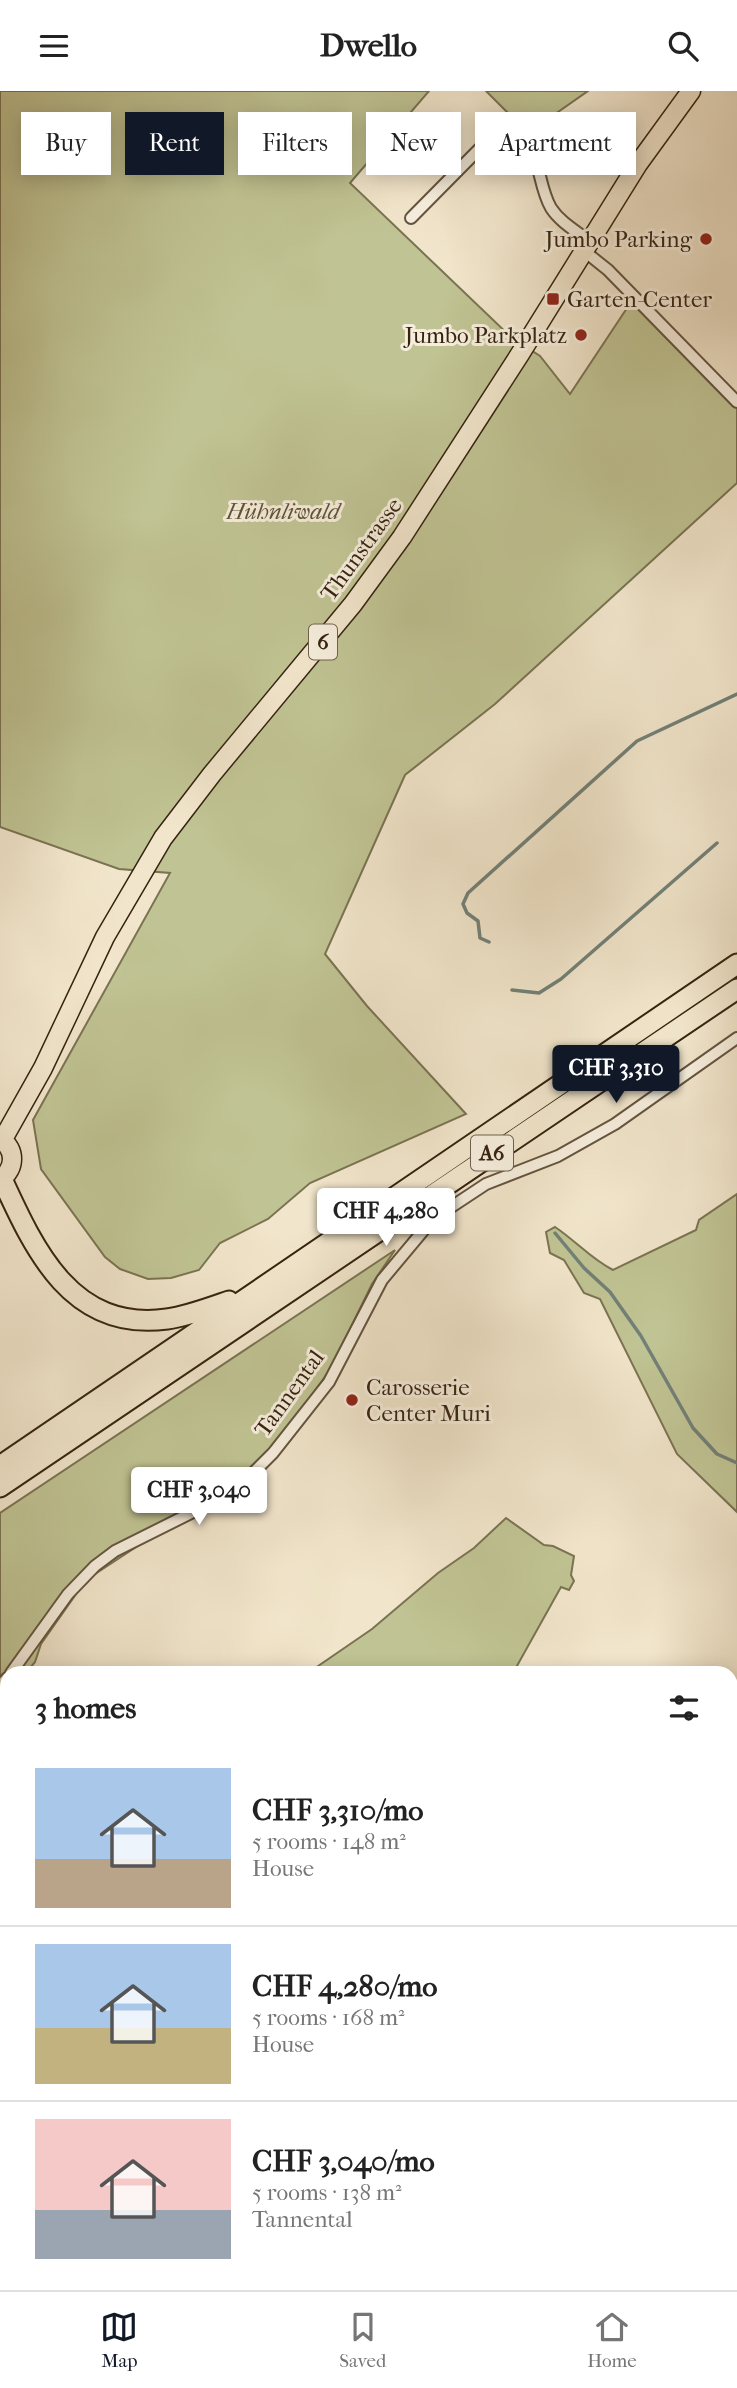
<!DOCTYPE html>
<meta charset="utf-8">
<style>
:root{--surface:#fff;--page:#f2f2f2;--text:#222;--muted:#767676;--line:#e0e0e0;--accent:#111827}
body{margin:0;font-family:"IM FELL French Canon",serif;background:var(--page);color:var(--text);height:100vh;display:flex;flex-direction:column;font-size:26px;white-space:nowrap}
*{box-sizing:border-box;margin:0}
p{font-size:23px;color:var(--muted)}
.icon{flex:none;width:38px;height:38px;fill:none;stroke:currentColor;stroke-width:2;stroke-linecap:round;stroke-linejoin:round}
.map{position:relative;flex:1;overflow:hidden}
.sheet{position:absolute;left:0px;top:1575px;width:738px;height:625px;display:flex;flex-direction:column;background:var(--surface);border-radius:21px 21px 0 0;box-shadow:0 4px 18px #0003}
.sheet>*{flex:none}
.guide{position:absolute;left:21px;top:21px;width:696px;height:63px;display:flex;gap:14px}
.price{position:absolute;translate:-50% -60px;padding:0 16px;border-radius:7px;background:#fff;color:#222;font-size:23px;line-height:46px;filter:drop-shadow(0 2px 4px #0008)}
.price::after{content:'';position:absolute;left:50%;top:42px;width:21px;height:16px;margin-left:-10px;background:inherit;clip-path:polygon(0 0,100% 0,50% 100%)}
.price.selected{background:var(--accent);color:#fff}
ul{padding:0;list-style:none}
li{display:flex;align-items:center;gap:21px;height:175px;padding:0 35px}
li+li{border-top:2px solid var(--line)}
li span{display:grid;place-items:center;flex:none;width:196px;height:140px;border-radius:0px;color:#555}
li>.icon{margin-inline-start:auto}
span .icon{width:84px;height:84px;fill:#fffc;stroke-width:1}
li b{font-size:30px}
h2{display:flex;justify-content:space-between;align-items:center;height:84px;padding:0 35px;font-size:30px}
.tag{padding:0 24px;border-radius:0px;background:var(--surface);box-shadow:0 4px 18px #0003;font-size:24px;line-height:63px}
.tag.selected{background:var(--accent);color:#fff}
header{display:flex;justify-content:space-between;align-items:center;height:91px;padding:0 35px;background:var(--surface);font-size:32px;font-weight:700}
.dock{display:flex;justify-content:space-around;align-items:center;height:98px;border-top:2px solid var(--line);background:var(--surface);font-size:19px;color:var(--muted)}
.dock a{display:grid;justify-items:center;gap:4px}
.dock .selected{color:var(--accent)}
.map>svg:first-child{display:block}
.green{fill:#c0c393;stroke:#7a7352;stroke-width:2}
.water{fill:#9bbebc;stroke:#728077;stroke-width:2}
.lines{fill:none;stroke-linecap:round;stroke-linejoin:round}
.stream{stroke:#728077;stroke-width:3.5}
.street-casing{stroke:#64543f;stroke-width:14}
.primary-casing{stroke:#352310;stroke-width:21}
.highway-casing{stroke:#352310;stroke-width:23}
.street{stroke:#f6eedd;stroke-width:10}
.primary{stroke:#f1e5cb;stroke-width:18}
.highway{stroke:#f1e5cb;stroke-width:19}
.poi-dot{fill:#8f2418;stroke:#f6eedd;stroke-width:2.5}
.labels{text-anchor:middle;stroke-width:6;stroke-linejoin:round;paint-order:stroke}
.shield{fill:#f6eedd;stroke:#6f604e;stroke-width:2}
.shield-label{font-size:21px;font-weight:bold;fill:#352310}
.poi-label{font-size:23px;fill:#352310;stroke:#f6eedd;text-anchor:end}
.park-label{font-size:23px;font-style:italic;fill:#5f5337;stroke:#f6eedd}
.street-label{font-size:23px;fill:#352310;stroke:#f6eedd}
</style>
<header><svg class="icon" aria-label="menu" viewBox="0 0 24 24"><path d="M4 6h16M4 12h16M4 18h16"/></svg>Dwello<svg class="icon" aria-label="search" viewBox="0 0 24 24"><circle cx="10" cy="10" r="6"/><path d="M15 15l6 6"/></svg></header>
<div class="map">
<svg width="737" height="2199" viewBox="0 0 737 2199">
<rect width="100%" height="100%" fill="#f1e5cb"/>
<filter id="stains"><feTurbulence type="fractalNoise" baseFrequency=".00286" numOctaves="4"/><feColorMatrix values="0 0 0 0 .2 0 0 0 0 .09 0 0 0 0 .02 0 0 0 .5 -.17"/></filter>
<radialGradient id="worn" r=".72"><stop offset=".6" stop-color="#630" stop-opacity="0"/><stop offset="1" stop-color="#630" stop-opacity=".3"/></radialGradient>
<path class="green" d="M0 0H429L350 92 512 247 540 265 570 303 631 211 737 315V392L495 613 405 684 325 863 367 915 466 1023 310 1092 268 1128 220 1152 199 1179 171 1187 148 1188 120 1178 105 1166 41 1078 33 1029 170 782 119 778 0 736Z
M486 0H588L528 42Z
M737 1103V1421L677 1363 600 1208 584 1202 564 1169 550 1162 546 1141 555 1136C576 1150 591 1168 613 1179L696 1139 699 1129Z
M395 1159 372 1193 331 1277 284 1344 247 1383 86 1489 41 1553 35 1571 26 1582H7V1604L0 1612V1422Z
M506 1427 544 1454 553 1455 574 1465 571 1484 574 1490 569 1499 561 1496 513 1582H308L372 1538 438 1482 474 1457Z
M7 1737V1995H0V1740Z
M732 1777H737V2199H429L433 2193H732Z
M7 2181V2193H117L109 2199H0V2186Z"/>
<path class="water" d="M737 1940V2107L732 2117V1945Z
M558 2193H687L683 2199H553Z"/>
<g class="lines">
<path class="stream" d="M489 851 480 847 478 830 467 822 463 813 468 802 637 650 737 603
M512 899 539 902 561 888 717 752
M555 1142 584 1177 610 1201 641 1245 693 1337 717 1363 737 1372"/>
<defs>
<path id="street" d="M411 127 493 44 508 37C543 51 535 90 551 117 560 131 576 140 589 150
M583 159 608 179 737 311
M11 1582 68 1503 95 1475 115 1460 211 1412 254 1381 273 1362 329 1291 382 1189 433 1128 486 1093 558 1065 615 1033 737 947
M0 1595 7 1587
M732 1670 737 1664
M0 1997 7 1998
M0 2159 7 2163
M118 2199 126 2193
M308 2199 315 2193"/>
<path id="primary" d="M0 1047C16 1059 16 1077 0 1089
M3 1048 43 977 105 846 163 747 212 683 353 513 402 446 520 263 638 73 691 0"/>
<path id="highway" d="M2 1088C35 1160 72 1241 167 1228 188 1225 209 1217 229 1210
M0 1375 737 873
M0 1396 737 898"/>
</defs>
<use href="#street" class="street-casing"/>
<use href="#primary" class="primary-casing"/>
<use href="#highway" class="highway-casing"/>
<use href="#street" class="street"/>
<use href="#primary" class="primary"/>
<use href="#highway" class="highway"/>
</g>
<g class="poi-dot">
<circle cx="706" cy="148" r="7"/>
<rect x="546" y="201" width="14" height="14" rx="3.5"/>
<circle cx="581" cy="244" r="7"/>
<circle cx="352" cy="1309" r="7"/>
</g>
<g class="labels">
<g class="shield">
<rect x="309" y="533.5" width="28" height="35" rx="5"/>
<rect x="471" y="1044.5" width="42" height="35" rx="5"/>
</g>
<g class="shield-label">
<text x="323" y="558">6</text>
<text x="492" y="1069">A6</text>
</g>
<g class="poi-label">
<text x="692" y="156">Jumbo Parking</text>
<text x="567" y="216" text-anchor="start">Garten-Center</text>
<text x="567" y="252">Jumbo Parkplatz</text>
<text x="366" y="1304" text-anchor="start">Carosserie<tspan x="366" dy="26">Center Muri</tspan></text>
</g>
<g class="park-label">
<text x="283" y="428">Hühnliwald</text>
</g>
<g class="street-label">
<text transform="translate(361 458) rotate(-54)" y="8">Thunstrasse</text>
<text transform="translate(289 1302) rotate(-54)" y="8">Tannental</text>
</g>
</g>
<rect width="100%" height="100%" filter="url(#stains)"/>
<rect width="100%" height="100%" fill="url(#worn)"/>
</svg>
<b class="price selected" style="left:616px;top:1014px">CHF 3,310</b>
<b class="price" style="left:386px;top:1157px">CHF 4,280</b>
<b class="price" style="left:199px;top:1436px">CHF 3,040</b>
<div class="guide">
<a class="tag">Buy</a>
<a class="tag selected">Rent</a>
<a class="tag">Filters</a>
<a class="tag">New</a>
<a class="tag">Apartment</a>
</div>
<section class="sheet">
<h2>3 homes<svg class="icon" aria-label="filters" viewBox="0 0 24 24"><path d="M4 7h16M4 17h16"/><circle cx="9" cy="7" r="2"/><circle cx="15" cy="17" r="2"/></svg></h2>
<ul>
<li><span style="background:linear-gradient(#a9c7e8 65%,#b9a48a 0)"><svg class="icon" aria-label="home" viewBox="0 0 24 24"><path d="M3 11l9-7 9 7M6 9v11h12V9"/></svg></span><div><b>CHF 3,310/mo</b><p>5 rooms · 148 m²</p><p>House</p></div></li>
<li><span style="background:linear-gradient(#a9c7e8 60%,#c2b280 0)"><svg class="icon" aria-label="home" viewBox="0 0 24 24"><path d="M3 11l9-7 9 7M6 9v11h12V9"/></svg></span><div><b>CHF 4,280/mo</b><p>5 rooms · 168 m²</p><p>House</p></div></li>
<li><span style="background:linear-gradient(#f6c9c9 65%,#9aa5b1 0)"><svg class="icon" aria-label="home" viewBox="0 0 24 24"><path d="M3 11l9-7 9 7M6 9v11h12V9"/></svg></span><div><b>CHF 3,040/mo</b><p>5 rooms · 138 m²</p><p>Tannental</p></div></li>
</ul>
</section>
</div>
<nav class="dock">
<a class="selected"><svg class="icon" aria-label="map" viewBox="0 0 24 24"><path d="M3 6l6-2 6 2 6-2v14l-6 2-6-2-6 2zM9 4v14M15 6v14"/></svg>Map</a>
<a><svg class="icon" aria-label="saved" viewBox="0 0 24 24"><path d="M7 4h10v16l-5-4-5 4z"/></svg>Saved</a>
<a><svg class="icon" aria-label="home" viewBox="0 0 24 24"><path d="M3 11l9-7 9 7M6 9v11h12V9"/></svg>Home</a>
</nav>
